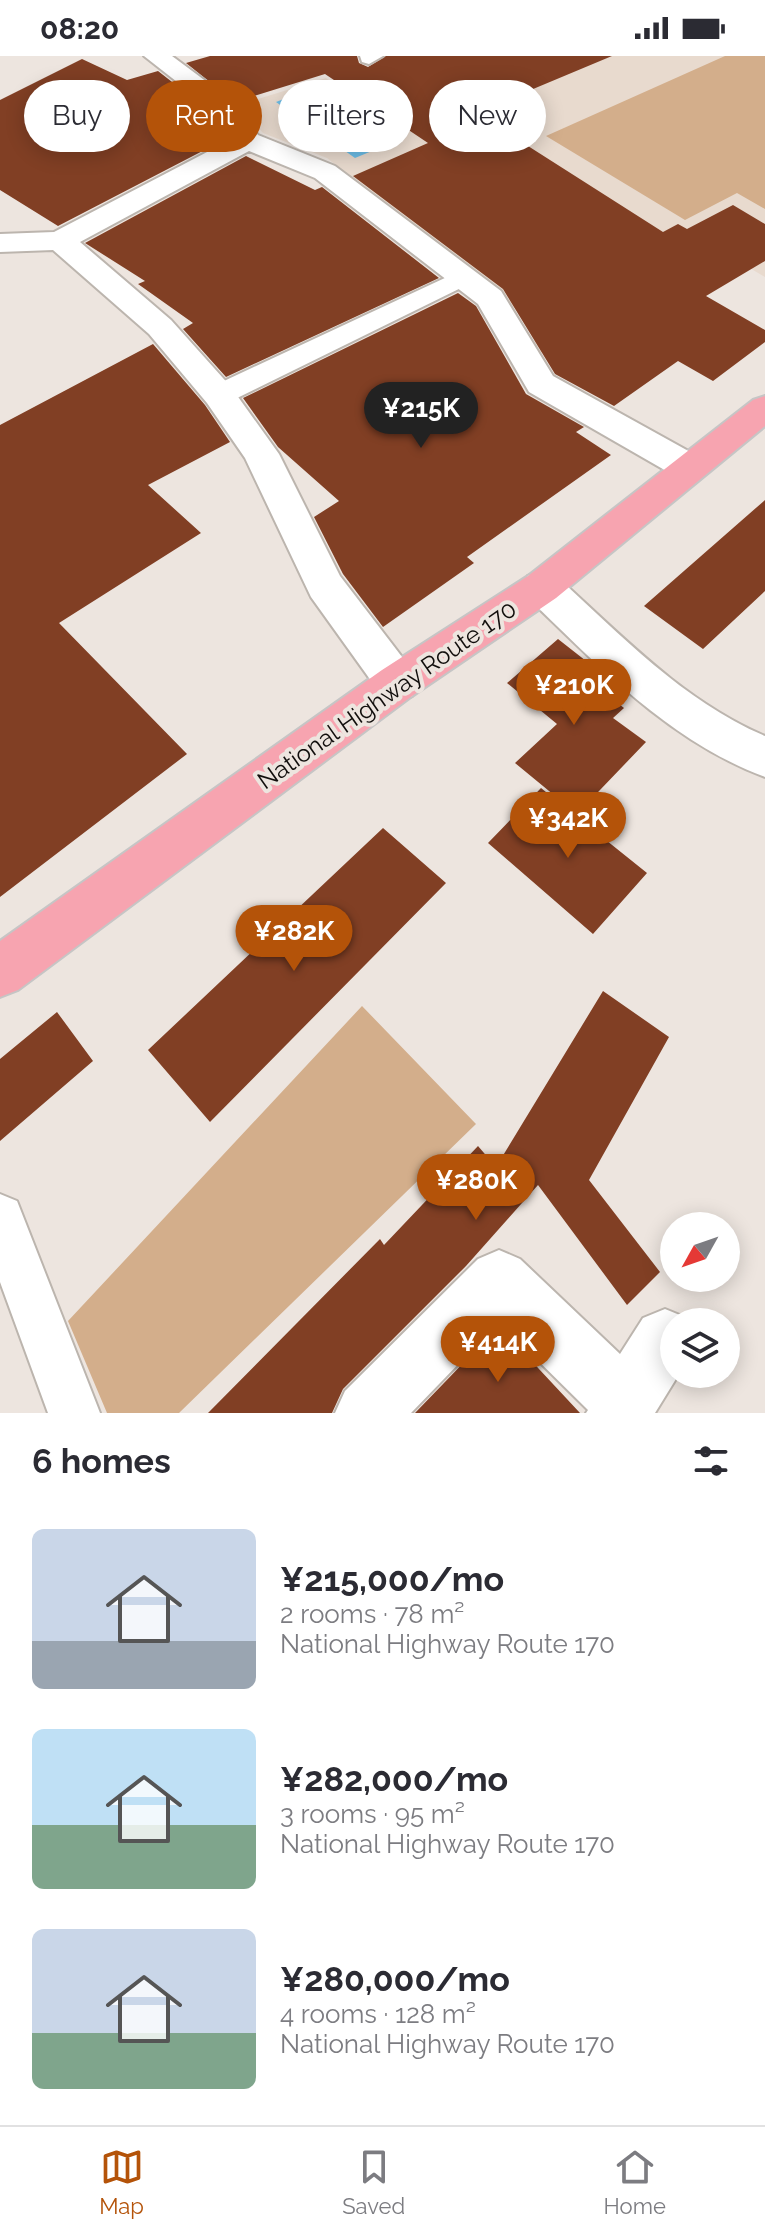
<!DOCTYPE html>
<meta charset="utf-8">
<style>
:root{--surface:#fff;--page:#f7f7f7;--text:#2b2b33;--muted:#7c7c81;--line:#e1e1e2;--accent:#b45309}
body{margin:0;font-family:Raleway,sans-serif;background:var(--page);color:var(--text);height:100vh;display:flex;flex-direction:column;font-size:30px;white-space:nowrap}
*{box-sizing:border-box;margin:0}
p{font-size:26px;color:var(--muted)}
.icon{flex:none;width:44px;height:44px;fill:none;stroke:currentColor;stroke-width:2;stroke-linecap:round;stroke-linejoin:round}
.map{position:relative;height:1357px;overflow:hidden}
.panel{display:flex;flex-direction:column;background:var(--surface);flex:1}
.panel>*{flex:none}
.banner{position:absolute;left:24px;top:24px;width:718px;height:72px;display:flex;gap:16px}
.needle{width:52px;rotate:230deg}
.tools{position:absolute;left:660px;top:1156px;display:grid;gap:16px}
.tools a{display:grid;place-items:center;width:80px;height:80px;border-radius:50%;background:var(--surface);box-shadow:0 4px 20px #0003;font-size:40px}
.price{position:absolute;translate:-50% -68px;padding:0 18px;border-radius:28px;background:var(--accent);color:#fff;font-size:26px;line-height:52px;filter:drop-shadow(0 2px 4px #0008)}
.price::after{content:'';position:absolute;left:50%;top:48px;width:24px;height:18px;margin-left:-12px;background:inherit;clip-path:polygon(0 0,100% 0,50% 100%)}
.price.on{background:#222;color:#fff}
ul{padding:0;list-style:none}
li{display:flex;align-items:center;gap:24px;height:200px;padding:0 32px}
li span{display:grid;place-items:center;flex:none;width:224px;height:160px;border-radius:12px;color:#555}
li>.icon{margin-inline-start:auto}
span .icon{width:96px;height:96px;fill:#fffc;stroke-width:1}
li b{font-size:34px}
h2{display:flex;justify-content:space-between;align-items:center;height:96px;padding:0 32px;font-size:34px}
.pill{padding:0 28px;border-radius:36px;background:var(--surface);box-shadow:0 4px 20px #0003;font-size:28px;line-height:72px}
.pill.on{background:var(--accent);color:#fff}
.status{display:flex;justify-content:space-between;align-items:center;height:56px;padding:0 40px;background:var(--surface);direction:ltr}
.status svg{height:22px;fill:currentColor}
.tab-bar{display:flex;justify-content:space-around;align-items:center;height:112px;border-top:2px solid var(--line);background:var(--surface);font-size:22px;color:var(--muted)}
.tab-bar a{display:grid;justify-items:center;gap:4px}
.tab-bar .on{color:var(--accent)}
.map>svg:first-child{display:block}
.built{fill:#e8dace}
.green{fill:#d3ae8b}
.water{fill:#6cbee8}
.building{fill:#813f24}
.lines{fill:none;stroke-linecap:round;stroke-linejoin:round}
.service-casing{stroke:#bcb5ae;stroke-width:4}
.minor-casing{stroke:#bcb5ae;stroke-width:4}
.trunk-casing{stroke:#c6c5c5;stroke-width:4}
.service{fill:#fff;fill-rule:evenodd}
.minor{fill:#fff;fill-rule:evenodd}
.trunk{fill:#f7a4b0;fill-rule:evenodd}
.labels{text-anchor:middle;stroke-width:8;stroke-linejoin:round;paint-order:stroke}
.street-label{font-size:24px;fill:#110e0c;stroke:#ede5df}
</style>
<div class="status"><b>08:20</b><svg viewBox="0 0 49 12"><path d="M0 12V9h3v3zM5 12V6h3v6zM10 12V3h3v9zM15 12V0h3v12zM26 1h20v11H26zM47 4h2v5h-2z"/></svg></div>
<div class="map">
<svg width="765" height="1357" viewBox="0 0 765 1357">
<rect width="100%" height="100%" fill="#ede5df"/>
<path class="built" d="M494 0H586L597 6 611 0H765V221L721 195 537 299 530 264 327 102 263 77 239 49 326 22 364 49Z"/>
<path class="green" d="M725 0H765V153L737 137 685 164 546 80Z
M362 950 476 1068 179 1357H107L68 1265Z"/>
<path class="water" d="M320 29 401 83 355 102 276 46Z"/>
<path class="building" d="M210 0H357L359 7 368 11 386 0H612L476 57 663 176 678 168 687 173 733 149 765 168V205L706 240 765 274V286L713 325 678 305 614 350 555 318 503 233 353 120 428 87 325 18 235 46 186 7Z
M82 3 127 24 158 15 208 54 174 65 218 87 58 170 0 134V44Z
M246 100 315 134 322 131 439 222 226 321 183 273 193 267 138 228 145 225 85 187Z
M458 237 476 250 526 338 584 371 576 376 611 399 467 501 474 507 383 571 343 518 314 461 339 445 278 391 243 342Z
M153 288 205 349 230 386 148 429 201 477 59 567 187 698 0 841V369Z
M765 444V535L703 593 644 550Z
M558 583 609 623 599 632 624 652 613 662 646 686 577 758 515 707 557 668 507 627Z
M541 732 647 817 593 878 488 787Z
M383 772 446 827 210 1066 148 994Z
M603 935 669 981 589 1124 660 1216 627 1249 538 1129 466 1210 343 1333 332 1357H208L380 1183 384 1189 478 1090 496 1111Z
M57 956 93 1005 0 1085V1003Z
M499 1270 580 1357H415Z"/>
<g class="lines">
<defs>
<path id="service" d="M360 0H383L369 8 362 6Z
M462 214 471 217 475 222 471 227 229 346 219 348 209 346 205 339 209 332Z
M0 1138 17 1145 100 1357H48L0 1226Z"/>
<path id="minor" d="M144 0H172L227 41 258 79 335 110 501 235 553 320 701 402 706 411 701 420 688 424 675 420 529 336 478 248 315 122 249 95 80 186 171 264 231 331 279 398 340 520 412 614 418 627 412 640 397 645 382 640 311 541 245 402 207 347 149 278 53 194 0 196V178L54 176 232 83 209 51Z
M542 515 556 520C621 579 683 645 765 680V721C669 685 600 611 528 542L522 531 528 520Z
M499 1194 520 1203 620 1298 643 1262 665 1253 687 1262 688 1266H674V1318H679L655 1357H586L588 1354 499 1266 411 1357H335L345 1335 478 1203Z"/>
<path id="trunk" d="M765 340V370L556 542 412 640 18 934 0 941V885L382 614 528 520 753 344Z"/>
</defs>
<use href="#service" class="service-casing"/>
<use href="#minor" class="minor-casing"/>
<use href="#trunk" class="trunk-casing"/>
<use href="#service" class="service"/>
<use href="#minor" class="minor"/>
<use href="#trunk" class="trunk"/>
</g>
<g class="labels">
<g class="street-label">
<text transform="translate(387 639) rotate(-35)" y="8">National Highway Route 170</text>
</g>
</g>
</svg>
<div class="tools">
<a><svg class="needle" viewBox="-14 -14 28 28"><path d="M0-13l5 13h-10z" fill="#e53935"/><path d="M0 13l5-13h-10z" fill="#7c7c81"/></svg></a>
<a><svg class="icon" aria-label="layers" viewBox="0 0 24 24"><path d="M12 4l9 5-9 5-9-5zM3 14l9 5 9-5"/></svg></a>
</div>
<b class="price on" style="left:421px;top:394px">¥215K</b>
<b class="price" style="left:574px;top:671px">¥210K</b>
<b class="price" style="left:568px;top:804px">¥342K</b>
<b class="price" style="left:294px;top:917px">¥282K</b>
<b class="price" style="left:476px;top:1166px">¥280K</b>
<b class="price" style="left:498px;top:1328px">¥414K</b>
<div class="banner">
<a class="pill">Buy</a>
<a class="pill on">Rent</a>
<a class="pill">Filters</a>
<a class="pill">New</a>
</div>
</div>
<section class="panel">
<h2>6 homes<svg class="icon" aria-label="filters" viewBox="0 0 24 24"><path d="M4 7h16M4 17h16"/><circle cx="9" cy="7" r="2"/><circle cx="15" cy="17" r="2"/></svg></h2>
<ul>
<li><span style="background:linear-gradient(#c9d6e8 70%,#9aa5b1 0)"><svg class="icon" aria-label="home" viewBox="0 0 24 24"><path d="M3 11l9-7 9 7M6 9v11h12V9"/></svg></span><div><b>¥215,000/mo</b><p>2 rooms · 78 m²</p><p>National Highway Route 170</p></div></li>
<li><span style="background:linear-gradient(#bfe0f5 60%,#7fa58c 0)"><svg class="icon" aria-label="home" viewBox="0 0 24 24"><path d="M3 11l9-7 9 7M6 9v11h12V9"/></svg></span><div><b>¥282,000/mo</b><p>3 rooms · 95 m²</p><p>National Highway Route 170</p></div></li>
<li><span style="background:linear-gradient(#c9d6e8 65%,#7fa58c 0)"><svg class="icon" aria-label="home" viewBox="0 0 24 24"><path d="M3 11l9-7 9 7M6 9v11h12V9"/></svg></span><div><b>¥280,000/mo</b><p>4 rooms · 128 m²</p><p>National Highway Route 170</p></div></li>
</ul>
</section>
<nav class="tab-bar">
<a class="on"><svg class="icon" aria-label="map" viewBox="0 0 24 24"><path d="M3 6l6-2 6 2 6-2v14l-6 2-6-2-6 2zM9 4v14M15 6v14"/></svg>Map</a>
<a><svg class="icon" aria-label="saved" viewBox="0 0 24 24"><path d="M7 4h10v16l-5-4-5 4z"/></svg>Saved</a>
<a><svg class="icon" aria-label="home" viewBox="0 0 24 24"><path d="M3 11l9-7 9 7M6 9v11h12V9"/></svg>Home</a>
</nav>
